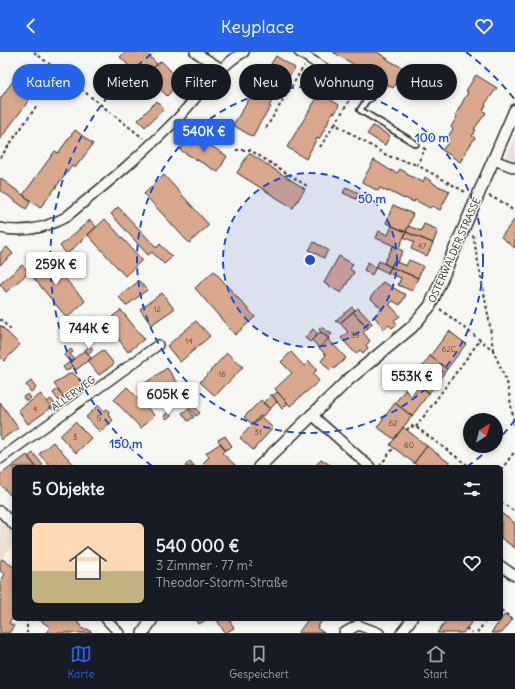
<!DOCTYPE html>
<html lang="de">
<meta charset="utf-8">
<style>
:root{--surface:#171b24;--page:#242831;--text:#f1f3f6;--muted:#9ea1a6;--line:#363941;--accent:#2563eb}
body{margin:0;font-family:Delius,sans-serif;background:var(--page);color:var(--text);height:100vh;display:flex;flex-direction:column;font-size:15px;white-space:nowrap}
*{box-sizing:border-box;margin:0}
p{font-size:13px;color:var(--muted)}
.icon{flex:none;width:22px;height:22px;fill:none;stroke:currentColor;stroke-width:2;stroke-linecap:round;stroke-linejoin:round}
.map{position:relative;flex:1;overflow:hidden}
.drawer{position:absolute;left:12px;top:413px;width:491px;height:156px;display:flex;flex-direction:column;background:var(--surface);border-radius:6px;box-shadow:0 2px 6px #0003}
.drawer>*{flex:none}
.guide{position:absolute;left:12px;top:12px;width:491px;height:36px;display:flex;gap:8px}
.needle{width:26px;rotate:36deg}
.fabs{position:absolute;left:463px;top:361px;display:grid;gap:8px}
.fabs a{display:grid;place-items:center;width:40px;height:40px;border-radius:50%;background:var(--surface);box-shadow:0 2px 6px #0003;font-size:20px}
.price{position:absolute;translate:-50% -34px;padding:0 9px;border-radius:4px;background:#fff;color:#222;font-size:13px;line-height:26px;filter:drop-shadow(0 1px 2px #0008)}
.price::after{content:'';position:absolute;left:50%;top:24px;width:12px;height:9px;margin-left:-6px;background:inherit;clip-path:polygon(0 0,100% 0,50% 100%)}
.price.on{background:var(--accent);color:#fff}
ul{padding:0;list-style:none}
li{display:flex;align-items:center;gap:12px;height:100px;padding:0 20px}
li span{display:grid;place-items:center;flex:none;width:112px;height:80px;border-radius:6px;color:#555}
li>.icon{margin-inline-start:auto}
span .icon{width:48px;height:48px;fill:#fffc;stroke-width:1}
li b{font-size:17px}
h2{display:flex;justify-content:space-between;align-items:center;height:48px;padding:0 20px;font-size:17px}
.pill{padding:0 14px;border-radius:18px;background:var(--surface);box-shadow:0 2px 6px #0003;font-size:14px;line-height:36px}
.pill.on{background:var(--accent);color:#fff}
header{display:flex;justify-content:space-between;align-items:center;height:52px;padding:0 20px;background:var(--accent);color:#fff;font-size:18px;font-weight:600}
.menu{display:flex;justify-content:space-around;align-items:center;height:56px;border-top:1px solid var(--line);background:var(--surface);font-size:11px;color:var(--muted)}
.menu a{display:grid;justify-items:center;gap:2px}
.menu .on{color:var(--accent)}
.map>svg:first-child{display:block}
.built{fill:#eddfd3}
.building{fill:#d9a88c;stroke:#2b2b2b}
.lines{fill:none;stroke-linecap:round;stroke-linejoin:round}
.service-casing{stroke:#2b2b2b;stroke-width:8}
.minor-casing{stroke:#2b2b2b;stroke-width:12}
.tertiary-casing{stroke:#2b2b2b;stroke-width:14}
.path{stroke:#2b2b2b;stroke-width:2;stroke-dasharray:3 3;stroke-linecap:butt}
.service{stroke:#f6f6f2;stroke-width:4.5}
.minor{stroke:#f6f6f2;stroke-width:9}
.tertiary{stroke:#f6f6f2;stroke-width:11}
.ring{fill:none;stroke:#1d4ed8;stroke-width:2;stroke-dasharray:7 5}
.labels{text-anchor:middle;stroke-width:3;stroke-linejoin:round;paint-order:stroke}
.number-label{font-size:8px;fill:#564a43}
.street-label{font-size:10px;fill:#2b2b2b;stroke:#f6f6f2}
.centre{fill:#1d4ed8;stroke:#f6f6f2;stroke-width:2}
.ring-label{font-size:12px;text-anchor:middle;font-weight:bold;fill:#1d4ed8;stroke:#f6f6f2;stroke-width:3;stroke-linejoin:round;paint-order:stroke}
</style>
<header><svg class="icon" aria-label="back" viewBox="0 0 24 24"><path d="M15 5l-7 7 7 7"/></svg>Keyplace<svg class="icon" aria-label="heart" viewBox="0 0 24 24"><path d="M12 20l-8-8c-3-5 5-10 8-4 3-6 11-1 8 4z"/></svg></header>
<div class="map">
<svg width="515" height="581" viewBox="0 0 515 581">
<rect width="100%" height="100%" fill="#f6f6f2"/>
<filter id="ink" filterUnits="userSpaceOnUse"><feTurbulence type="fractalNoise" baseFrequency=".025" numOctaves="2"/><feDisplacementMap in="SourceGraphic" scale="8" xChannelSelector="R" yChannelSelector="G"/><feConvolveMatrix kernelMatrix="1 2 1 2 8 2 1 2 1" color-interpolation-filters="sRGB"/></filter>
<g filter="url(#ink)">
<path class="built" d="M515 84V116L503 112Z
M0 466 14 480V489L0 510Z"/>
<path class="building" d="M126 0H145L157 12 142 27 120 5Z
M333 0H377L388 7V8L405 17 393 36Z
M276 4 295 16 284 31 285 32 277 45 275 44 269 54 271 55 259 72 253 85 233 73Z
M161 9 181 29 167 44 146 23Z
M18 22 38 36 0 87V47Z
M476 23 497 36 485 52 486 53 483 58 486 61 474 77 476 78 472 84 475 86 464 102 465 103 460 110 442 98 448 91 445 89 453 77 451 75 457 65 455 64 468 40 466 39Z
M320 41 339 53 335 61 333 60 328 68 329 69 319 87 317 86 306 107 287 95Z
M157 49 164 57 145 75 138 68Z
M373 74 390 84 385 93 367 82Z
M75 78 93 92 75 116 72 114 40 156 23 143 55 99 58 101Z
M195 84 227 104 218 120 180 98 185 88 191 91Z
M249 101 305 137 293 156 237 121Z
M374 108 390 118 397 121 400 117 407 121 406 122 423 130 425 125 436 133 450 139 440 158 432 154 430 156 415 148 414 150 405 146 404 147 389 139 388 140 380 136 378 139 362 130Z
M164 123 209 173 189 191 144 142Z
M0 126 31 149 26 157 0 138Z
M346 135 359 141 356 147 343 141Z
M393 153 413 162 406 180 386 171Z
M118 155 157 196 160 192 172 205 164 212 152 200 148 203 111 162Z
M105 167 142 208 125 224 88 183Z
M90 168 96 175 67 202 60 194Z
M514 168 515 169V196L501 185Z
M424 172 438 178 433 191 406 180 408 174 421 179Z
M392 174 406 180 399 196 376 186 379 179 388 183Z
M406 180 433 191 427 204 411 197 414 190 404 185Z
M314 190 328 198 324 206 309 198Z
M393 194 403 199 397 210 394 209 391 215 384 211Z
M7 195 13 202 0 213V201Z
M44 203 85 249 67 266 27 218Z
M339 204 353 212 350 217 354 220 341 241 324 231Z
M409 208 423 214 418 226 391 215 394 209 406 214Z
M379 209 391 215 388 221 376 215Z
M368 210 376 215 372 223 364 218Z
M22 213 29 220 6 240 0 232Z
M391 215 418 226 412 239 398 233 401 226 388 221Z
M214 219 255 265 235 283 195 236Z
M139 229 147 238 126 254 119 245Z
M383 230 406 243 400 253 393 249 389 252 400 264 394 268 397 272 392 276 389 273 384 277 374 264 382 257 370 246Z
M162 241 174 257 151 273 140 257Z
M352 255 355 258 340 271 335 269Z
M358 256 372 271 368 276 353 260Z
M121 258 144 287 128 300 108 273 115 268 112 265Z
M353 260 368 276 363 280 370 289 366 293 368 296 363 301 360 298 356 302 341 286 348 280 340 271Z
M196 269 210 284 180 310 167 294Z
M0 273 20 293 4 309 0 305Z
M321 275 332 282 328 286 319 278Z
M313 277 318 282 310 290 305 286Z
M449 279 466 292 447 317 430 304Z
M320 280 329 286 319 296 312 288Z
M94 282 97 286 93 289 90 285Z
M328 287 346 306 334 317 333 315 330 318 321 309 326 303 319 296Z
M90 294 93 298 88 302 85 298Z
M71 297 73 300 70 302 74 307 70 310 64 303Z
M85 298 91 306 76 318 70 310Z
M103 298 114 312 99 323 88 309Z
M291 300 304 314 309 309 316 317V319L313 322 319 329 290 354 275 337 292 321 281 310Z
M227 301 243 315 215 344 200 330Z
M430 304 447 317 429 341 413 328Z
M70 310 73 314 66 319 63 315Z
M167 316 180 334 157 350 144 332Z
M72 320 82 330 80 332 82 334 65 347 54 332Z
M413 328 429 341 412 364 395 351Z
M31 329 36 336 31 340 26 333Z
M127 335 154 363 141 376 114 348Z
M58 337 64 345 59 349 53 341Z
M277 340 288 351 282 357 273 344Z
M28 342 31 346 26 349 23 345Z
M41 342 51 356 28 372 18 358Z
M272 342 277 350 270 357 263 351Z
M51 347 57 355 53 358 47 350Z
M261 348 270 357 253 373 244 365Z
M0 350 18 376 1 388 0 386Z
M395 351 412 364 394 387 377 375Z
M99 353 104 359 107 357 109 359 108 363 113 368 100 380 86 365Z
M193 353 200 361 196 364 189 356Z
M188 357 194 365 188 369 182 361Z
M168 360 171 363 167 367 164 364Z
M260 364 273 376 253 398 240 386Z
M75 370 91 386 76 401 60 384Z
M403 375 427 394 414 411 390 393Z
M225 384 232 394 225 398 218 388Z
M53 390 66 404 76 415H51L39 402Z
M221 391 225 398 222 401 235 413 233 415H208L203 411 209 405 206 401Z
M427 394 451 412 449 415H420L414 411Z
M33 401 43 413 41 415H36L28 405Z
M27 403 36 415H14V439L10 443 0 432V423Z
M321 407 333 415H315Z
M190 409 195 415H186L185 414Z
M501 461 515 471V496L501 486Z
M2 507 14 515V558L12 560 15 567H12L9 571 14 574 9 581H0V548L2 544 0 542V531L5 522 0 519V510Z
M505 562 512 568 502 581H491Z
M38 567H80L77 571 81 573 82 577H88L92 581H46L50 575Z
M196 567H207L199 572Z
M229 567 234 576 225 581 217 568Z
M305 567H323L317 576 324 581H298L307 569Z
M447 567H474L463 581H437Z"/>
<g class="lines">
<defs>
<path id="service" d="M369 45 360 58 416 92"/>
<path id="minor" d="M195 0 222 17
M299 0 369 45
M494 108 515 116
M0 176C23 181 46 176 66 165 105 133 143 102 178 66 199 44 217 15 244 0
M311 362 370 415
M0 407 158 293
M0 459 14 473
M501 514 515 524
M106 567 119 581
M344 581 358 573 379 581
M401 581 412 567"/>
<path id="tertiary" d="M259 415 348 328 412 275 430 254 515 58
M143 581 152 567"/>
</defs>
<use href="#service" class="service-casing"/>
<use href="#minor" class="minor-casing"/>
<use href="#tertiary" class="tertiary-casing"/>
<path class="path" d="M34 0 143 86
M352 44 335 72 388 104 417 113
M266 76 304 14
M320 95 335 72
M423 96 425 97 417 113 467 141
M236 98H250L307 134
M0 106 38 52
M489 144 502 150 515 160
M473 183 489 268 493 297
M440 257 493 298 507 330 515 376
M0 267 11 278
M416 375 480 288
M407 378 410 374 416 375 470 415
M380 414 394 395
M501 418 515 399
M501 450 515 460
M501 558 515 569
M27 567V581
M466 576 472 581
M477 581 487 567"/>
<use href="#service" class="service"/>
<use href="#minor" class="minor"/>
<use href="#tertiary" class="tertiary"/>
</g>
</g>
<circle cx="310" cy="208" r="87" fill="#1d4ed8" fill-opacity=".12"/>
<g class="ring">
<circle cx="310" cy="208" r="87"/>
<circle cx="310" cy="208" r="173"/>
<path d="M515 368A260 260 0 0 1 497 389M491 395A260 260 0 0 1 468 414M152 414A260 260 0 0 1 154 0M466 0A260 260 0 0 1 515 48"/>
</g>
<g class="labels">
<g class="number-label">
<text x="422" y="197">47</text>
<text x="157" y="260">12</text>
<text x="355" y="286">39</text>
<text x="189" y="292">14</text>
<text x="449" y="300">62C</text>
<text x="222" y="325">16</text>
<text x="35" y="360">4</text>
<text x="99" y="369">5</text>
<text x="393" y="374">62</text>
<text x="258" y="383">31</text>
<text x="75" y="388">3</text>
<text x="409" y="396">60</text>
</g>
<g class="street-label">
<text transform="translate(454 198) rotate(-66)" y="4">OSTERWALDER STRASSE</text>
<text transform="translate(73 341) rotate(-36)" y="4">ALLERWEG</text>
</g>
</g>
<circle cx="310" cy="208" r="6" class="centre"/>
<g class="ring-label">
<text x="432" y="90">100 m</text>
<text x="372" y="151">50 m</text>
<text x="126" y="396">150 m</text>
</g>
</svg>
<div class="fabs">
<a><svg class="needle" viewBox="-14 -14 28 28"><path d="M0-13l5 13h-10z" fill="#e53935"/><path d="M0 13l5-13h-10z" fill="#9ea1a6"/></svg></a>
</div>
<b class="price on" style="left:204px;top:101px">540K €</b>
<b class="price" style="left:56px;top:234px">259K €</b>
<b class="price" style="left:89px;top:298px">744K €</b>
<b class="price" style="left:412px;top:346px">553K €</b>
<b class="price" style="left:168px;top:364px">605K €</b>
<div class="guide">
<a class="pill on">Kaufen</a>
<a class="pill">Mieten</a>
<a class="pill">Filter</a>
<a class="pill">Neu</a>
<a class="pill">Wohnung</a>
<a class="pill">Haus</a>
</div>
<section class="drawer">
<h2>5 Objekte<svg class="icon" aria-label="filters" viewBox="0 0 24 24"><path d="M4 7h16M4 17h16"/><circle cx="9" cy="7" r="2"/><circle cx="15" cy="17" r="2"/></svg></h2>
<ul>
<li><span style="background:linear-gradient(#ffd9b3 60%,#c2b280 0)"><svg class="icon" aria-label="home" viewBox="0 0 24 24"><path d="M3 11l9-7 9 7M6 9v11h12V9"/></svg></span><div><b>540 000 €</b><p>3 Zimmer · 77 m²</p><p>Theodor-Storm-Straße</p></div><svg class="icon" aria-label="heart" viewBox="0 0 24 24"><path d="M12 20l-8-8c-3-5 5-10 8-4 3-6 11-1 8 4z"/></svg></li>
</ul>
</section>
</div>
<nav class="menu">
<a class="on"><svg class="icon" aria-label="map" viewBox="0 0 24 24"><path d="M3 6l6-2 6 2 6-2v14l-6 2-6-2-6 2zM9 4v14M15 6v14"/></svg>Karte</a>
<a><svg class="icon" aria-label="saved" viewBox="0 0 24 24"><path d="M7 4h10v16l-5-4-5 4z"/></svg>Gespeichert</a>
<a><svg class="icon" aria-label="home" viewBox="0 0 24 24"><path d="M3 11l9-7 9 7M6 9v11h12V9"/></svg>Start</a>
</nav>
